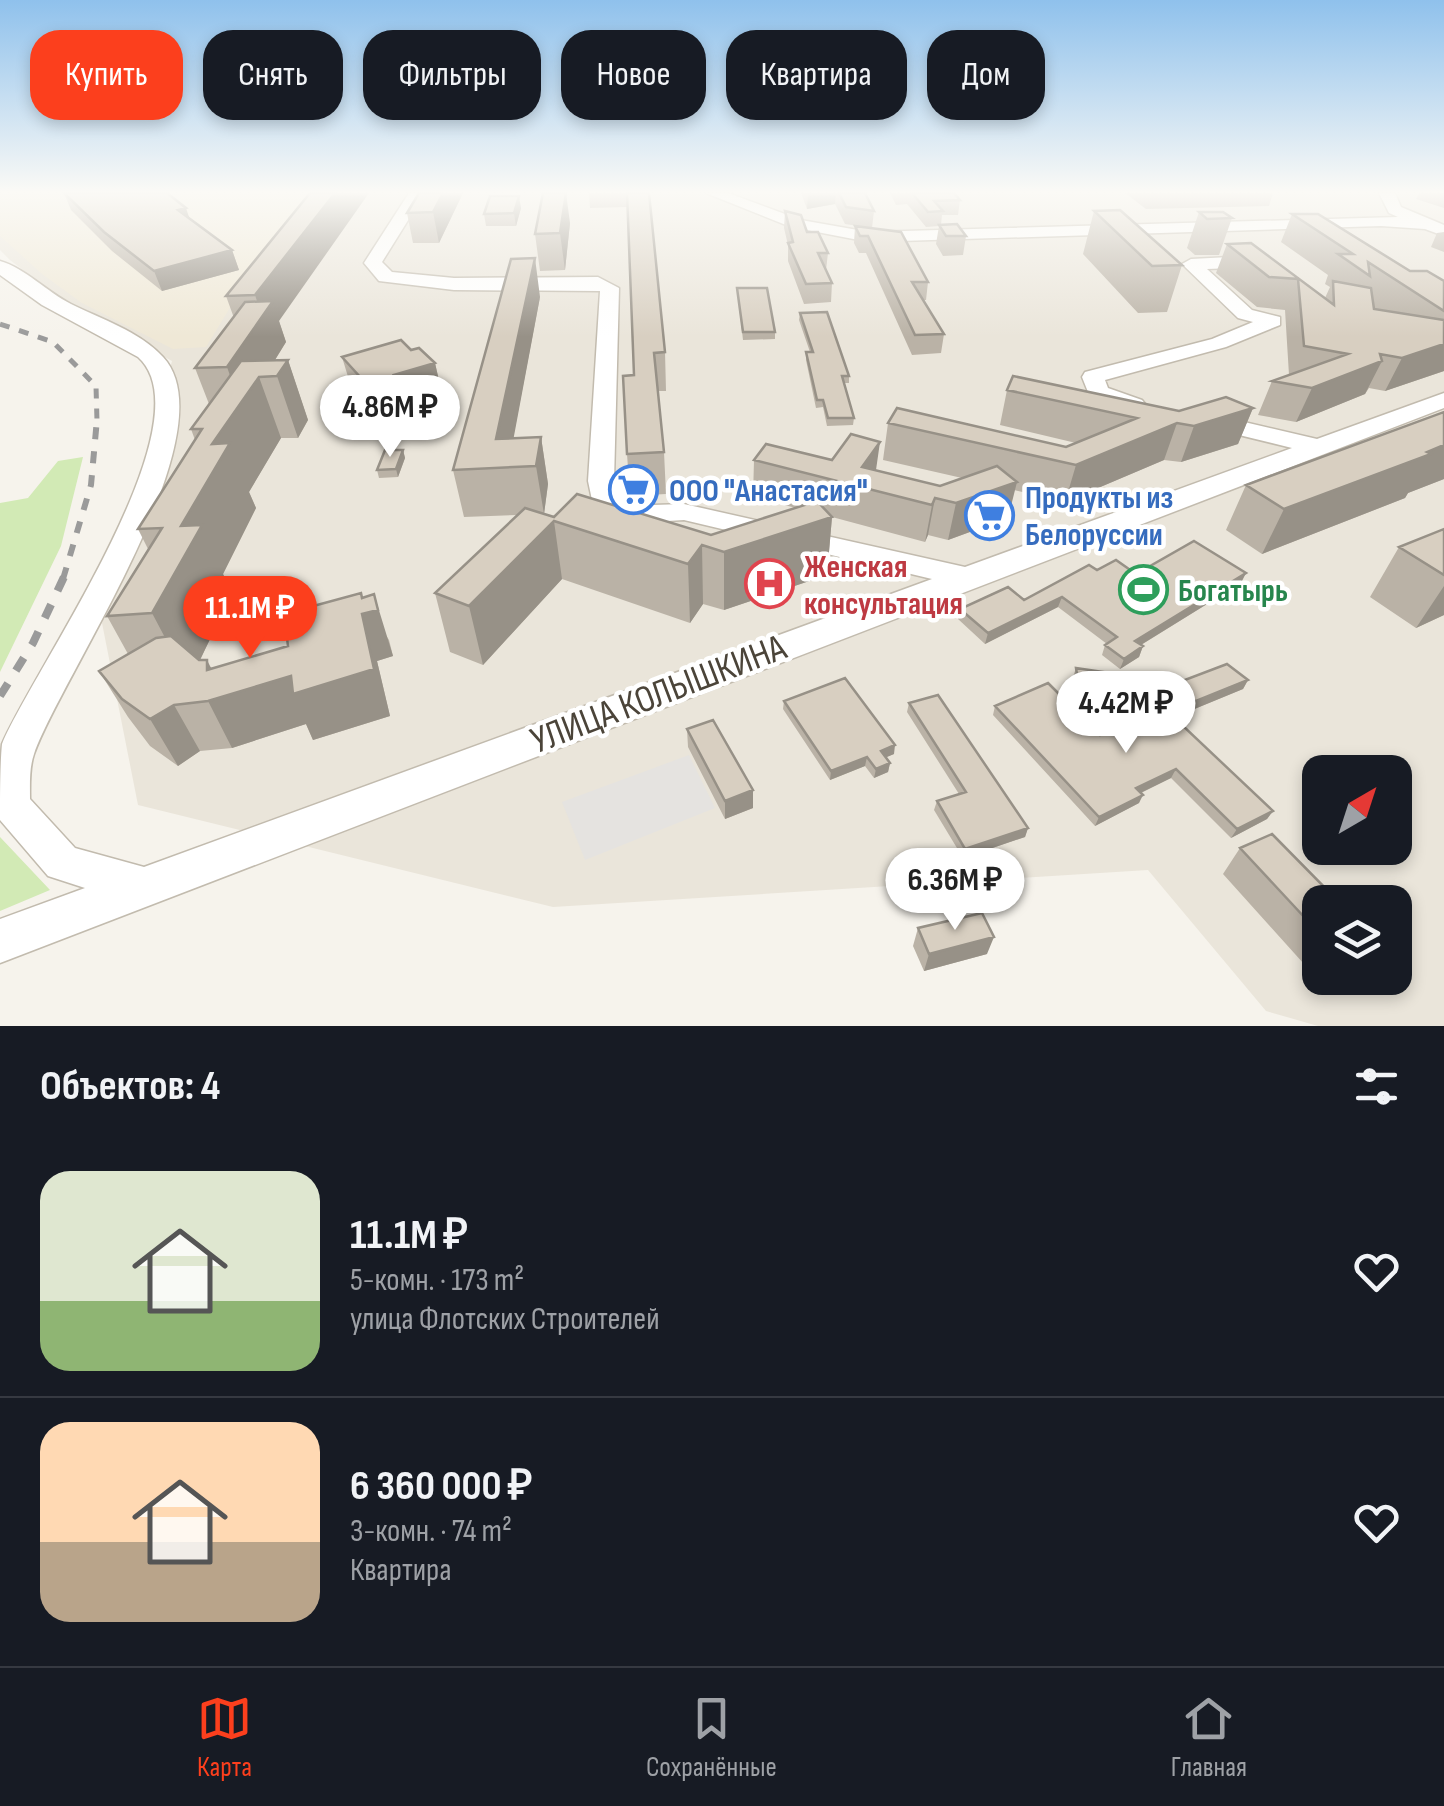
<!DOCTYPE html>
<html lang="ru">
<meta charset="utf-8">
<style>
:root{--surface:#171b24;--page:#20242c;--text:#f1f3f6;--muted:#9ea1a6;--line:#363941;--accent:#fc3f1d}
body{margin:0;font-family:"Sofia Sans Condensed",sans-serif;background:var(--page);color:var(--text);height:100vh;display:flex;flex-direction:column;font-size:38px;white-space:nowrap}
*{box-sizing:border-box;margin:0}
p{font-size:32px;color:var(--muted)}
.icon{flex:none;width:55px;height:55px;fill:none;stroke:currentColor;stroke-width:2;stroke-linecap:round;stroke-linejoin:round}
.map{position:relative;height:1026px;overflow:hidden}
.details{display:flex;flex-direction:column;background:var(--surface);flex:1}
.details>*{flex:none}
.hud{position:absolute;left:30px;top:30px;width:1385px;height:90px;display:flex;gap:20px}
.needle{width:65px;rotate:39deg}
.buttons{position:absolute;left:1302px;top:755px;display:grid;gap:20px}
.buttons a{display:grid;place-items:center;width:110px;height:110px;border-radius:20px;background:var(--surface);box-shadow:0 5px 15px #0003;font-size:50px}
.price{position:absolute;translate:-50% -85px;padding:0 22px;border-radius:35px;background:#fff;color:#222;font-size:32px;line-height:65px;filter:drop-shadow(0 2px 5px #0008)}
.price::after{content:'';position:absolute;left:50%;top:60px;width:30px;height:22px;margin-left:-15px;background:inherit;clip-path:polygon(0 0,100% 0,50% 100%)}
.price.active{background:var(--accent);color:#fff}
ul{padding:0;list-style:none}
li{display:flex;align-items:center;gap:30px;height:250px;padding:0 40px}
li+li{border-top:2px solid var(--line)}
li span{display:grid;place-items:center;flex:none;width:280px;height:200px;border-radius:30px;color:#555}
li>.icon{margin-inline-start:auto}
span .icon{width:120px;height:120px;fill:#fffc;stroke-width:1}
li b{font-size:42px}
h2{display:flex;justify-content:space-between;align-items:center;height:120px;padding:0 40px;font-size:42px}
.pill{padding:0 35px;border-radius:30px;background:var(--surface);box-shadow:0 5px 15px #0003;font-size:35px;line-height:90px}
.pill.active{background:var(--accent);color:#fff}
.dock{display:flex;justify-content:space-around;align-items:center;height:140px;border-top:2px solid var(--line);background:var(--surface);font-size:28px;color:var(--muted)}
.dock a{display:grid;justify-items:center;gap:5px}
.dock .active{color:var(--accent)}
.map>svg:first-child{display:block}
.residential{fill:#eae5da;fill-rule:evenodd}
.education{fill:#efe8d6}
.green{fill:#d2eab5}
.parking{fill:#e5e3e0}
.lines{fill:none;stroke-linecap:round;stroke-linejoin:round}
.minor-casing{stroke:#c2bbae;stroke-width:3}
.minor{fill:#fff;fill-rule:evenodd}
.rail-far2{stroke:#9a9a9a;stroke-width:5;stroke-dasharray:10 10;stroke-linecap:butt}
.rail-far1{stroke:#9a9a9a;stroke-width:6;stroke-dasharray:12 12;stroke-linecap:butt}
.rail{stroke:#9a9a9a;stroke-width:8;stroke-dasharray:15 15;stroke-linecap:butt}
.wall{fill:#bab2a6}
.shaded-wall{fill:#979187}
.building{fill:#d8cfc1;stroke:#979187;stroke-width:2.5}
.labels{text-anchor:middle;stroke-width:9;stroke-linejoin:round;paint-order:stroke}
.shop-label{font-size:32px;font-weight:bold;fill:#366cbe;stroke:#fff;text-anchor:start}
.health-label{font-size:32px;font-weight:bold;fill:#be3a42;stroke:#fff;text-anchor:start}
.leisure-label{font-size:32px;font-weight:bold;fill:#27864d;stroke:#fff;text-anchor:start}
.near-street-label{font-size:38px;fill:#4b4439;stroke:#fff}
</style>
<div class="map">
<svg width="1444" height="1026" viewBox="0 0 1444 1026">
<rect width="100%" height="100%" fill="#f6f3ec"/>
<path class="residential" d="M0 193H1444V1026H1318L1266 1011 1148 870 553 907 138 805 102 623 172 361 70 306 10 260 0 250ZM1320 772H1395V848H1320ZM1320 902H1395V978H1320Z"/>
<path class="education" d="M11 193H330L259 260 206 347 173 349 82 303 42 274 0 236V195Z"/>
<path class="green" d="M83 457 61 546 0 672V503L28 498 58 461Z
M0 837 50 890 0 911Z"/>
<path class="parking" d="M689 755 715 808 585 860 562 802Z"/>
<g class="lines">
<defs>
<path id="minor" d="M409 193H425L382 262 392 272 454 278 598 277 619 288 614 481 618 504 622 506 684 504 965 567 1292 448 1202 426 1198 421 1202 416 1210 414 1317 439 1444 393V408L0 963V919L85 888 48 876 0 820C0 798 0 764 2 744 31 673 211 422 138 357L42 305 0 275V261C25 268 47 292 71 304 101 319 139 331 163 357 232 431 62 675 34 754 29 768 30 785 30 799L75 848 144 867 932 579 684 520 617 524 595 514 588 481 600 291 454 290 379 281 364 263Z
M706 193H728L801 220 869 232 1398 217 1389 213 1379 193H1395L1401 207 1444 225V236L1425 229 1381 226 869 242 791 227Z
M1249 256 1258 259V267L1207 269 1252 310 1280 317V325L1226 347 1105 380 1108 388 1142 400 1146 405 1142 410H1126L1090 397 1082 377 1085 372 1212 339 1253 322 1238 318 1182 264 1191 259Z"/>
</defs>
<use href="#minor" class="minor-casing"/>
<use href="#minor" class="minor"/>
<path class="rail-far2" d="M0 324 53 342 96 386 97 421"/>
<path class="rail-far1" d="M63 579 91 485 97 419"/>
<path class="rail" d="M0 696 33 643 64 577"/>
</g>
<path class="wall" d="M64 193 190 219 232 250 239 270 162 291 112 251 71 210Z
M310 193 279 321 286 342 275 360H288L308 420 298 438H281L249 492 256 508 223 574 232 593 200 660 212 668 288 646 362 598 389 640 393 656 377 661 390 716 313 740 306 724 232 748 200 751 178 766 150 746 128 717 99 671 128 654 107 616 148 549 138 529 195 440 191 429 209 404 195 368 234 318 226 296Z
M419 193H463L439 243H413L407 213Z
M589 193H649L665 352 666 391H658L664 452 666 494 630 496 627 454 634 375 627 207 590 208Z
M801 193H865L874 211 872 228 845 224 835 204 807 209Z
M890 193H954L960 200 958 215H942L941 225 966 236 963 255 943 256 936 244 939 226 926 227 907 204 896 205Z
M1125 193H1273L1269 206 1146 209Z
M1419 193H1444V208L1416 199Z
M521 208 516 226H486L484 214Z
M785 211 828 253 826 270 832 283 831 302 804 304 788 261V245L784 228Z
M1094 211 1182 265 1167 312 1138 313 1083 254Z
M1199 212 1232 218 1219 255H1195L1187 248Z
M1292 214 1410 271 1444 281V371L1385 391 1369 388 1365 394 1296 422 1258 415 1272 381 1289 375 1285 310 1257 307 1216 273 1227 244 1251 243 1325 298 1330 287 1325 284 1328 275 1281 242Z
M570 223 565 270 540 271 535 234Z
M855 226 928 282 926 300H923L944 334 941 353 912 355 866 253H859L854 243Z
M1444 232V252L1431 247 1437 233Z
M737 288 775 332V339L743 340Z
M540 297 513 438 541 437 548 484 544 514 554 517 711 535 796 508 753 497 754 460 876 471 940 486 962 478 883 460 888 423 1066 447 1076 443 1000 425 1007 390 1179 411 1253 408 1238 444 1181 462 1164 460 1065 502 1014 490 1008 518 948 540 928 535 925 542 832 517 827 575 724 610 703 604 690 623 562 579 483 665 450 652 435 593 517 515 464 517 453 470Z
M800 313 849 376V383H844L854 418 853 425 827 426 823 407 816 408 806 360V352H810L799 320Z
M411 350 435 363 440 385 404 397 406 405 378 414 349 380 342 357Z
M1444 412V479L1408 493 1405 498 1262 554 1226 530 1246 485Z
M403 450 405 458 398 477 379 478 377 470Z
M1444 529V615L1416 628 1370 597 1399 547Z
M1097 570 1241 583 1141 645 1143 646 1139 657 1120 669 1102 655 1105 645 1107 644 1058 607 985 644 958 619 960 609 1024 600Z
M1076 668 1177 683 1248 680 1243 689 1192 710 1076 696 1073 677Z
M784 701 894 754 886 757 890 763 888 772 874 778 865 766 830 780 783 709Z
M909 703 1028 828 1025 837 963 858 934 810 937 801 959 794 907 712Z
M995 706 1100 735 1273 811 1267 819 1231 838 1171 778 1141 793 1139 803 1095 826 993 715Z
M687 729 753 808 725 819 688 747Z
M1240 848 1320 902V978H1363L1331 994 1223 874Z
M918 928 987 954 924 971 913 946Z"/>
<path class="shaded-wall" d="M335 193H369L279 321 286 342 265 376 259 377 281 438 249 492 256 508 223 574 232 593 189 683 152 613 181 526 212 444 240 404 227 367 262 316 255 295Z
M443 193H463L439 243 433 212Z
M566 193 570 223 565 270 560 233Z
M808 193H836L835 204 807 209Z
M519 196 521 208 516 226 514 213Z
M186 208 192 226 178 210Z
M232 250 239 270 162 291 154 271Z
M535 258 540 297 508 468 496 439Z
M1444 344V371L1385 391 1402 358Z
M288 360 308 420 298 438 277 376Z
M1382 361 1365 394 1296 422 1312 388Z
M435 363 440 385 404 397 406 405 378 414 372 390 394 375Z
M1253 408 1238 444 1181 462 1194 426Z
M1177 423 1164 460 1065 502 1076 465Z
M541 437 548 484 544 514 536 466Z
M880 442 875 477 862 467Z
M1444 445V479L1408 493 1405 498 1262 554 1284 509Z
M403 450 405 458 398 477 396 469Z
M1017 482 1008 518 948 540 956 503Z
M935 498 928 535 925 542 932 505Z
M832 517 827 575 724 610V552Z
M554 521 562 579 483 665 469 606Z
M702 545 703 604 690 623 688 564Z
M1246 573 1241 583 1131 651 1135 641Z
M1444 586V615L1416 628Z
M374 594 393 656 377 661 390 716 313 740 306 724 232 748 208 701 207 660 225 696 362 614 367 613Z
M1062 597 1058 607 985 644 988 633Z
M1143 646 1139 657 1120 669 1124 659Z
M1248 680 1243 689 1192 710 1196 701Z
M174 705 200 751 178 766 150 719Z
M895 745 894 754 880 760 881 751Z
M867 757 865 766 830 780 831 771Z
M890 763 888 772 874 778 876 769Z
M1176 769 1171 778 1132 797 1136 788Z
M753 790V808L725 819V801Z
M1143 795 1139 803 1095 826 1099 817Z
M1273 811 1267 819 1231 838 1237 829Z
M1028 828 1025 837 963 858 965 849Z
M994 937 987 954 924 971 929 954Z
M1346 978H1363L1331 994Z"/>
<path class="building" d="M64 193H167L186 208 178 210 232 250 154 271 104 232Z
M310 193H335L255 295 226 296Z
M419 193H443L433 212 407 213Z
M543 193H566L560 233 535 234Z
M627 193H649L665 352 654 353 664 452 627 454 623 376 634 375Z
M839 193H865L874 211 846 207Z
M912 193H954L960 200 934 201 943 211 928 212Z
M490 196H519L514 213 484 214Z
M1120 210 1182 265 1152 266 1094 211Z
M785 211 801 215 807 232H818L828 253H818L832 283 806 284 788 243 793 242Z
M1199 212H1223L1232 218 1207 219Z
M1292 214H1318L1410 271H1427L1444 281V311L1368 262 1370 276 1338 254H1353Z
M957 224 966 236H946L939 225Z
M855 226 901 232 928 282H912L944 334 915 335 868 236H860Z
M1251 243 1334 305 1333 281 1371 288 1374 309 1444 320V344L1402 358 1380 354 1382 361 1312 388 1272 381 1348 354 1304 346 1298 279 1269 277 1227 244Z
M535 258 496 439 541 437 536 466 453 470 511 259Z
M737 288H767L775 332H743Z
M273 301 227 367 195 368 245 302Z
M827 312 849 376H842L854 418H828L823 400H817L806 352H813L800 313Z
M401 340 411 350 419 348 435 363 394 375 400 382 372 390 342 357Z
M288 360 277 376 259 377 212 444 230 443 181 526 202 525 152 613 107 616 162 528 138 529 202 429H191L241 361Z
M1013 376 1179 411 1226 397 1253 408 1194 426 1177 423 1076 465 888 423 897 408 1066 447 1137 418 1007 390Z
M1444 412V445L1427 452 1431 454 1284 509 1246 485Z
M851 434 880 442 862 467 940 486 997 466 1017 482 956 503 935 498 932 505 754 460 766 444 832 460Z
M385 450H403L396 469 377 470Z
M577 494 711 535 817 501 832 517 724 552 702 545 688 564 554 521 469 606 435 593 525 508 554 517Z
M1444 529V575L1399 547Z
M1194 541 1246 573 1135 641 1143 646 1124 659 1105 645 1117 637 1062 597 988 633 960 609 1008 587 1024 600 1089 565 1097 570 1116 560 1136 574Z
M361 593 362 598 374 594 378 610 362 614 374 669 293 694 291 676 208 701 174 705 150 719 122 699 99 671 156 638 171 636 199 660H207V670L288 646 284 614Z
M1227 664 1248 680 1196 701 1079 687 1076 668 1177 683Z
M845 678 895 745 881 751 890 763 876 769 867 757 831 771 784 701Z
M1048 683 1100 735 1163 707 1273 811 1237 829 1176 769 1136 788 1143 795 1099 817 995 706Z
M938 695 1028 828 965 849 937 801 966 792 909 703Z
M713 720 753 790 725 801 687 729Z
M1272 834 1339 902H1320V934L1240 848Z
M982 913 994 937 929 954 918 928Z"/>
<linearGradient id="sky" x2="0" y2="1"><stop stop-color="#8fc1ec"/><stop offset="0.57" stop-color="#fbfaf6"/><stop offset="1" stop-color="#fbfaf6" stop-opacity="0"/></linearGradient>
<rect width="1444" height="337" fill="url(#sky)"/>
<defs>
<symbol id="supermarket-ring" viewBox="-11 -11 22 22"><circle r="9.5" fill="#fff" stroke="#3f7fe0" stroke-width="1.5"/><path d="M-6-5.5h2.5l.6 2H6L4.5 2H-2.5L-4.4-4H-6ZM-1.5 3.2a1.3 1.3 0 1 0 .1 0ZM3 3.2a1.3 1.3 0 1 0 .1 0Z" fill="#3f7fe0"/></symbol>
<symbol id="hospital-ring" viewBox="-11 -11 22 22"><circle r="9.5" fill="#fff" stroke="#e0444e" stroke-width="1.5"/><path d="M-5-5h3v3.5h4V-5h3V5h-3V1.5h-4V5h-3Z" fill="#e0444e"/></symbol>
<symbol id="stadium-ring" viewBox="-11 -11 22 22"><circle r="9.5" fill="#fff" stroke="#2e9e5b" stroke-width="1.5"/><path d="M0-5a6.5 5 0 1 0 0 10a6.5 5 0 1 0 0-10ZM-3.5-1.8h7v3.6h-7Z" fill="#2e9e5b"/></symbol>
</defs>
<g fill-rule="evenodd">
<use href="#supermarket-ring" x="606" y="462" width="55" height="55"/>
<use href="#supermarket-ring" x="962" y="488" width="55" height="55"/>
<use href="#hospital-ring" x="742" y="556" width="55" height="55"/>
<use href="#stadium-ring" x="1116" y="562" width="55" height="55"/>
</g>
<g class="labels">
<g class="shop-label">
<text x="669" y="501">ООО "Анастасия"</text>
<text x="1025" y="508">Продукты из<tspan x="1025" dy="37">Белоруссии</tspan></text>
</g>
<g class="health-label">
<text x="804" y="577">Женская<tspan x="804" dy="37">консультация</tspan></text>
</g>
<g class="leisure-label">
<text x="1178" y="601">Богатырь</text>
</g>
<g class="near-street-label">
<text transform="translate(658 693) rotate(-21)" y="13">УЛИЦА КОЛЫШКИНА</text>
</g>
</g>
</svg>
<div class="buttons">
<a><svg class="needle" viewBox="-14 -14 28 28"><path d="M0-13l5 13h-10z" fill="#e53935"/><path d="M0 13l5-13h-10z" fill="#9ea1a6"/></svg></a>
<a><svg class="icon" aria-label="layers" viewBox="0 0 24 24"><path d="M12 4l9 5-9 5-9-5zM3 14l9 5 9-5"/></svg></a>
</div>
<b class="price" style="left:390px;top:460px">4.86M ₽</b>
<b class="price active" style="left:250px;top:661px">11.1M ₽</b>
<b class="price" style="left:1126px;top:756px">4.42M ₽</b>
<b class="price" style="left:955px;top:933px">6.36M ₽</b>
<div class="hud">
<a class="pill active">Купить</a>
<a class="pill">Снять</a>
<a class="pill">Фильтры</a>
<a class="pill">Новое</a>
<a class="pill">Квартира</a>
<a class="pill">Дом</a>
</div>
</div>
<section class="details">
<h2>Объектов: 4<svg class="icon" aria-label="filters" viewBox="0 0 24 24"><path d="M4 7h16M4 17h16"/><circle cx="9" cy="7" r="2"/><circle cx="15" cy="17" r="2"/></svg></h2>
<ul>
<li><span style="background:linear-gradient(#dfe7d0 65%,#8fb573 0)"><svg class="icon" aria-label="home" viewBox="0 0 24 24"><path d="M3 11l9-7 9 7M6 9v11h12V9"/></svg></span><div><b>11.1M ₽</b><p>5-комн. · 173 m²</p><p>улица Флотских Строителей</p></div><svg class="icon" aria-label="heart" viewBox="0 0 24 24"><path d="M12 20l-8-8c-3-5 5-10 8-4 3-6 11-1 8 4z"/></svg></li>
<li><span style="background:linear-gradient(#ffd9b3 60%,#b9a48a 0)"><svg class="icon" aria-label="home" viewBox="0 0 24 24"><path d="M3 11l9-7 9 7M6 9v11h12V9"/></svg></span><div><b>6 360 000 ₽</b><p>3-комн. · 74 m²</p><p>Квартира</p></div><svg class="icon" aria-label="heart" viewBox="0 0 24 24"><path d="M12 20l-8-8c-3-5 5-10 8-4 3-6 11-1 8 4z"/></svg></li>
</ul>
</section>
<nav class="dock">
<a class="active"><svg class="icon" aria-label="map" viewBox="0 0 24 24"><path d="M3 6l6-2 6 2 6-2v14l-6 2-6-2-6 2zM9 4v14M15 6v14"/></svg>Карта</a>
<a><svg class="icon" aria-label="saved" viewBox="0 0 24 24"><path d="M7 4h10v16l-5-4-5 4z"/></svg>Сохранённые</a>
<a><svg class="icon" aria-label="home" viewBox="0 0 24 24"><path d="M3 11l9-7 9 7M6 9v11h12V9"/></svg>Главная</a>
</nav>
